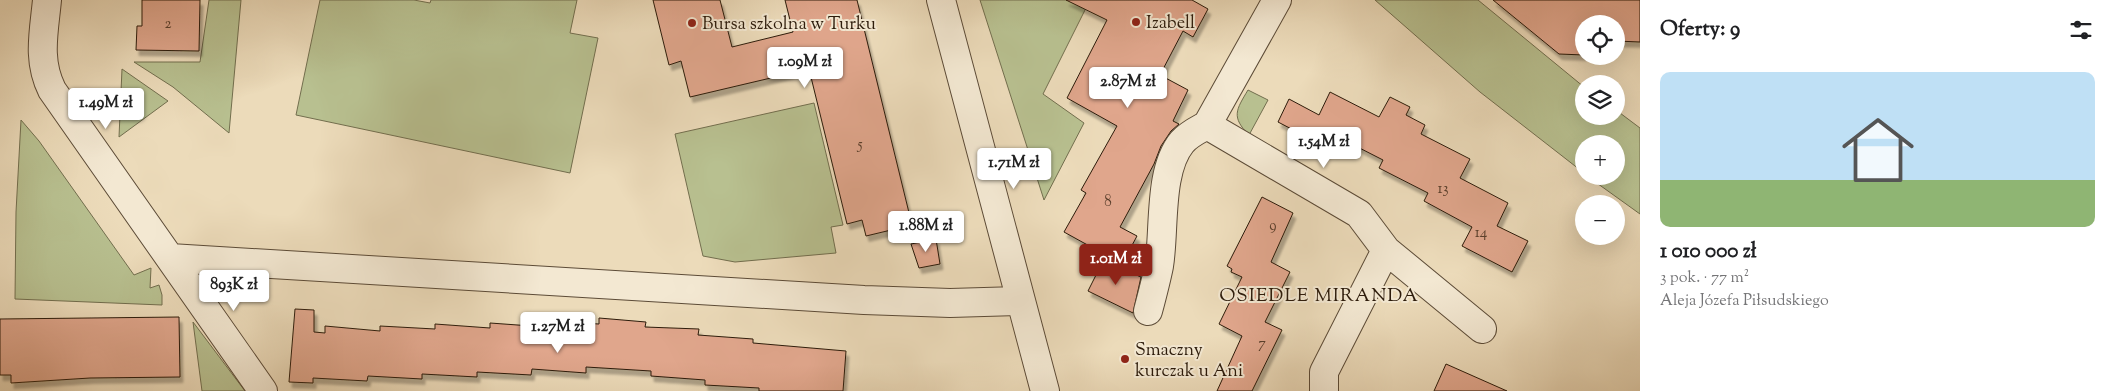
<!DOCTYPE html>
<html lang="pl">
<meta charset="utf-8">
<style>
:root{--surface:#fff;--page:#f6f6f6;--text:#202124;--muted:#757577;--line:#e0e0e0;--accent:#8f2418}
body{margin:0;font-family:"Sorts Mill Goudy",serif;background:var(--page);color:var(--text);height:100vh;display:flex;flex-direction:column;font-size:19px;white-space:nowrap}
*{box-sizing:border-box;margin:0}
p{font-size:16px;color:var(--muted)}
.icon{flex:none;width:28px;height:28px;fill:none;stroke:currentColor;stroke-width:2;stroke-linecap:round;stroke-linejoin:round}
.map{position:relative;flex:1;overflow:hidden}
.side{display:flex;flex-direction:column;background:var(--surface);width:475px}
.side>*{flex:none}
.controls{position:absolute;left:1575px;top:15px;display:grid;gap:10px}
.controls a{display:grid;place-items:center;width:50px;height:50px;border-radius:50%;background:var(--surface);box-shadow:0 5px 20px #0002;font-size:25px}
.price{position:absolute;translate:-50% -42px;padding:0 11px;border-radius:5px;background:#fff;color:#222;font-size:16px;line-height:32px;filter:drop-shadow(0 1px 2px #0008)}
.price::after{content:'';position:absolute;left:50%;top:30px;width:15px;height:11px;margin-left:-8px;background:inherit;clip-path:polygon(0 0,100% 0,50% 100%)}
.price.active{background:var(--accent);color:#fff}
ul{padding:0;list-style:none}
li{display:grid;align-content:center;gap:10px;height:265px;padding:0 20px}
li+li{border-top:1px solid var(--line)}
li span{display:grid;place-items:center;height:155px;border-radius:10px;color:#555}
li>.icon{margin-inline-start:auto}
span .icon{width:90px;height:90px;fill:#fffc;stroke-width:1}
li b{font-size:21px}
h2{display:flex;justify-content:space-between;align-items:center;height:60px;padding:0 20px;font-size:21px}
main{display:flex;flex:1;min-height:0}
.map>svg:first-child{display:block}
.green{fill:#b8c090;stroke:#726e4e}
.building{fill:#e0a68c;stroke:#2c1b0b;filter:url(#shadow)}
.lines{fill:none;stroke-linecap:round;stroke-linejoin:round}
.minor-casing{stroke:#5c4b37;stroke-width:30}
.minor{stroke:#f3e8d2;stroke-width:28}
.poi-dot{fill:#8f2418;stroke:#f3e8d2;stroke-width:2}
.labels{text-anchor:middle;stroke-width:4;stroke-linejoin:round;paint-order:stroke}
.number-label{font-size:15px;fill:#593e2b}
.poi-label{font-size:18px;fill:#2c1b0b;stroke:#f3e8d2;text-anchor:start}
.neighbourhood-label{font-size:19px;letter-spacing:1px;fill:#2c1b0b;stroke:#f3e8d2}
</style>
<main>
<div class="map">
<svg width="1640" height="391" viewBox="0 0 1640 391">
<defs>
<filter id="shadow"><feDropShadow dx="3" dy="5.5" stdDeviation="1" flood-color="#0004"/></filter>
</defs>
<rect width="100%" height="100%" fill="#ecdbba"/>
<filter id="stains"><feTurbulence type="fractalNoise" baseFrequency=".004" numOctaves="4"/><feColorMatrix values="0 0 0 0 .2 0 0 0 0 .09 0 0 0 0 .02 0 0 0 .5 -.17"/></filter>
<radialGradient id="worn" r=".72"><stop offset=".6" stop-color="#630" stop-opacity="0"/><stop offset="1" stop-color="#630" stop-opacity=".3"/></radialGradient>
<path class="green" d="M209 0H241L229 133 173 87 134 62H200Z
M320 0H414L430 3 431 0H577L570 33 598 38 570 173 296 115Z
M980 0H1090L1043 94 1084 123 1044 200Z
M1375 0H1478L1584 87V116H1616V110L1640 128V214L1587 176H1616V144H1584V173L1480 92Z
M122 69 168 101 119 137Z
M1248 90 1268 100 1249 135C1231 117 1236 110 1248 90Z
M814 103 843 225 831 227 836 253 735 262 703 256 675 134Z
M21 120 39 141 134 275 151 268 150 288 159 285 162 295V305L15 299 16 212Z
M193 322 245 391H202Z"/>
<path class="building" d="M142 0H200L199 51 136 50 137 26H142Z
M653 0H720L732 47 793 32 785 0H857L912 225 866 236 862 220 847 224 809 69 690 97 681 61 669 65Z
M1066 0H1192L1208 9 1193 37 1183 31 1160 75 1188 90 1173 121 1179 124 1171 131 1161 146 1154 164 1120 227 1137 236 1122 264 1064 232 1086 193 1081 190 1117 126 1067 98 1107 20Z
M1493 0H1640V42L1616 41V24H1584V55L1559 54Z
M1330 92 1379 117 1390 97 1410 107 1406 115 1425 125 1421 134 1470 159 1460 178 1508 203 1497 226 1528 241 1512 272 1462 246 1472 227 1424 201 1428 193 1379 168 1383 160 1334 135 1328 148 1278 122 1289 99 1319 115Z
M1262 197 1293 213 1271 262 1290 272 1265 322 1282 330 1252 391H1217L1242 336 1219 324 1242 277 1231 272 1232 269 1227 266Z
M936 239 940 264 919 268 911 244Z
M1103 261 1141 277 1133 313 1088 291Z
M295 309 314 310V332L325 333V326L380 331V326L435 329V324L490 328V323L545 327V321L599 324V318L646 322 645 327 699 329 698 335 753 339V343L846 351 843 391H759V388L705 385V380L651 376V371L586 367V373L532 369 531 375 477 372V377L422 374V379L368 376 367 381 313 378V383L289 382Z
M179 317 180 377 90 378 11 383V375H0V319Z
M1446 364 1507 391H1434Z"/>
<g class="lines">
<defs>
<path id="minor" d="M47 0C44 32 37 60 52 90L263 391
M941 0 1045 391
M1277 0 1207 125 1359 214 1386 250 1482 329
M170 258 864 300 950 303 1021 301
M1148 311C1152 296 1156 281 1159 266 1165 230 1158 171 1182 142 1189 134 1198 130 1207 125
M1324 391V372L1386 250"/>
</defs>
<use href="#minor" class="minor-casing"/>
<use href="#minor" class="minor"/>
</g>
<g class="poi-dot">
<circle cx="1136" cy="22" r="5"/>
<circle cx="692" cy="23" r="5"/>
<circle cx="1125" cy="359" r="5"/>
</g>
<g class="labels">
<g class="number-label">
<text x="168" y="28">2</text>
<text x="860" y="149">5</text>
<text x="1443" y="193">13</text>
<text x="1108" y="206">8</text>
<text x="1273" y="230">9</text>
<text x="1481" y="237">14</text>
<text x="1262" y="348">7</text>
</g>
<g class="poi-label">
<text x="1146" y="28">Izabell</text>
<text x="702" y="29">Bursa szkolna w Turku</text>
<text x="1135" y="355">Smaczny<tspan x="1135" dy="21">kurczak u Ani</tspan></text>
</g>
<g class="neighbourhood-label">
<text x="1319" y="301">OSIEDLE MIRANDA</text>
</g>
</g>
<rect width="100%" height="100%" filter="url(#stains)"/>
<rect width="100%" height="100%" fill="url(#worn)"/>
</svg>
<div class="controls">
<a><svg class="icon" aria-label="locate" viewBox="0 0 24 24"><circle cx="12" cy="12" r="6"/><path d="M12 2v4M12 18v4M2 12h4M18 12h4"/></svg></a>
<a><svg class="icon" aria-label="layers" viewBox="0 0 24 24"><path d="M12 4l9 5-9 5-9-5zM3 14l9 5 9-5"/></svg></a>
<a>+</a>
<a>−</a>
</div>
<b class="price" style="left:805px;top:89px">1.09M zł</b>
<b class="price" style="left:1128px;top:109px">2.87M zł</b>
<b class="price" style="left:106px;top:130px">1.49M zł</b>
<b class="price" style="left:1324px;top:169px">1.54M zł</b>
<b class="price" style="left:1014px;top:190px">1.71M zł</b>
<b class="price" style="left:926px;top:253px">1.88M zł</b>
<b class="price active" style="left:1116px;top:286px">1.01M zł</b>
<b class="price" style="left:234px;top:312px">893K zł</b>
<b class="price" style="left:558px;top:354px">1.27M zł</b>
</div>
<section class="side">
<h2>Oferty: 9<svg class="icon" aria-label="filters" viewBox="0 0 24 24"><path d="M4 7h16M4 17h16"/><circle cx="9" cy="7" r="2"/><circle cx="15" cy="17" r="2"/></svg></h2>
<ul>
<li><span style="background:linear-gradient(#bfe0f5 70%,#8fb573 0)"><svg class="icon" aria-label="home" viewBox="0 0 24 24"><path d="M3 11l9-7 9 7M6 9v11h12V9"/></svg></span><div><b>1 010 000 zł</b><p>3 pok. · 77 m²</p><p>Aleja Józefa Piłsudskiego</p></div></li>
</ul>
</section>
</main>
